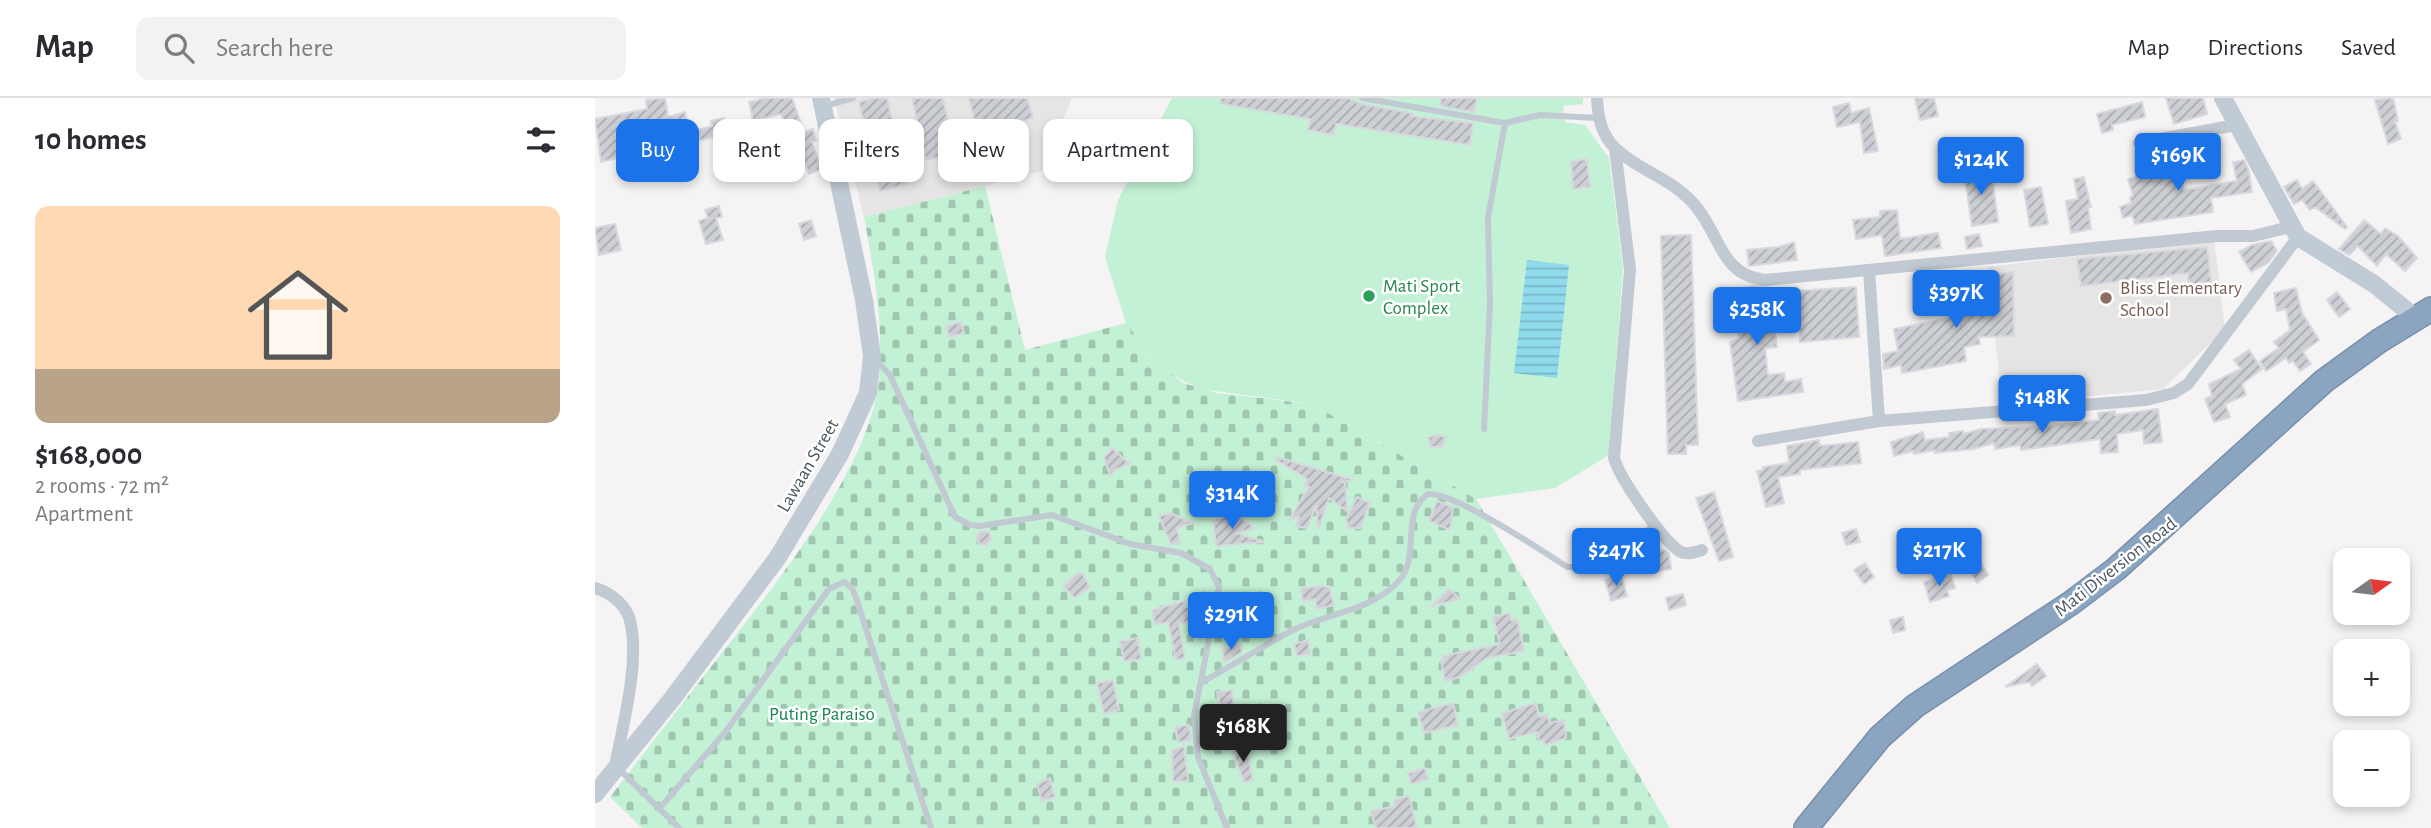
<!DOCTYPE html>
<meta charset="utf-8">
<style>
:root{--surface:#fff;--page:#f2f2f3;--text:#2b2b33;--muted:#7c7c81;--line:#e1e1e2;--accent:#1a73e8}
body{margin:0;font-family:"Alegreya Sans",sans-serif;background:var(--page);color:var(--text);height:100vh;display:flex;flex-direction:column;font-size:26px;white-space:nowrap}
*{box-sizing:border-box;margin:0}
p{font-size:23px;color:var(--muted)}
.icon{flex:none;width:38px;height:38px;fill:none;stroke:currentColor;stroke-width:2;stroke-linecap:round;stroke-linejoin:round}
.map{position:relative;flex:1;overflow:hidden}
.side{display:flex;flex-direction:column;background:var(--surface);width:595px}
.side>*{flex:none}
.banner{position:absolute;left:21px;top:21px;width:665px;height:63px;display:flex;gap:14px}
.needle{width:46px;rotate:76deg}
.tools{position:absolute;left:1738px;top:450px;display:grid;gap:14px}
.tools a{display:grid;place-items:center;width:77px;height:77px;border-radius:14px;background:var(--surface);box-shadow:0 4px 10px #0003;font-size:35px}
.price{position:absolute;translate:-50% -60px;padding:0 16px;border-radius:7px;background:var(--accent);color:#fff;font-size:23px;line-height:46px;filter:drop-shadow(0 2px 4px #0008)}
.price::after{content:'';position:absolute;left:50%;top:42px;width:21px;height:16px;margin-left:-10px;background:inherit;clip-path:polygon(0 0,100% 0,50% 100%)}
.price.current{background:#222;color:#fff}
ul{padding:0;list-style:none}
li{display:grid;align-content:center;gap:14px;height:371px;padding:0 35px}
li+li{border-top:2px solid var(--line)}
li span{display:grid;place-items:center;height:217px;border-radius:14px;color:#555}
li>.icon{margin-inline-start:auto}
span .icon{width:126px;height:126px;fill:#fffc;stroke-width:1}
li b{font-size:30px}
h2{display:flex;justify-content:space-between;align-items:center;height:84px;padding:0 35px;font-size:30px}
.chip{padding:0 24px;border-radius:14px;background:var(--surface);box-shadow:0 4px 10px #0003;font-size:24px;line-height:63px}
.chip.current{background:var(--accent);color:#fff}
header{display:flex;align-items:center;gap:42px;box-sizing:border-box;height:98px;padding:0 35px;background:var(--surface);border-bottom:2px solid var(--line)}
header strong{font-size:33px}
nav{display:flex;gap:38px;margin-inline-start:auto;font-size:24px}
.search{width:490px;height:63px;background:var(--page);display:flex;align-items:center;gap:18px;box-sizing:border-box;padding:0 24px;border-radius:14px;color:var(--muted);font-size:26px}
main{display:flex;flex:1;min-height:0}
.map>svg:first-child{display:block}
.education{fill:#e6e4e5}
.grass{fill:#c3f1d5}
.cemetery{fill:url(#cemetery-stones)}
.water{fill:url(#water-rules)}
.building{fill:url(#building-hatch);stroke:#d7d9de;stroke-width:2}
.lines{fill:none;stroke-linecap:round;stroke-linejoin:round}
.highway-casing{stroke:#7690ad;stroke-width:26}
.lane{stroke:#c1cad2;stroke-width:6}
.street{stroke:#c1cad2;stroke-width:12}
.secondary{stroke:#c1cbd6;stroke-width:18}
.highway{stroke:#8ba5c1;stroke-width:23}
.leisure-dot{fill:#2e9e5b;stroke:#fff;stroke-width:2.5}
.education-dot{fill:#8d6e63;stroke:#fff;stroke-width:2.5}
.labels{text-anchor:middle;stroke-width:5;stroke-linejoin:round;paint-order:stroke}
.leisure-label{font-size:19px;fill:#27864d;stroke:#fff;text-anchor:start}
.education-label{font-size:19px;fill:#785e54;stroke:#fff;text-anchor:start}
.street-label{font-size:19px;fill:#4a5661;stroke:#fff}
.park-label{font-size:19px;fill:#17864f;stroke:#fff}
</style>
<header>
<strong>Map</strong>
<div class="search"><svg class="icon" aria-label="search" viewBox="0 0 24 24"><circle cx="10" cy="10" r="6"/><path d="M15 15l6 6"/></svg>Search here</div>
<nav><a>Map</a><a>Directions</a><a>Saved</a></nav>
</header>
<main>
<section class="side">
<h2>10 homes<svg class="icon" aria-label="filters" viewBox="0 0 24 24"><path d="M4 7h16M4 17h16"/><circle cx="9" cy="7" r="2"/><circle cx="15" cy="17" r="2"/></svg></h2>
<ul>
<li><span style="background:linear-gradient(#ffd9b3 75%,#b9a48a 0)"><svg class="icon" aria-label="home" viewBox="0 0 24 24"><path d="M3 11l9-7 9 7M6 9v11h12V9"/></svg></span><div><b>$168,000</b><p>2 rooms · 72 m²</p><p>Apartment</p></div></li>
</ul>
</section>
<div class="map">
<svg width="1836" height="730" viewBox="0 0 1836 730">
<defs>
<pattern id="cemetery-stones" width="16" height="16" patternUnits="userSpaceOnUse" patternTransform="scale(1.75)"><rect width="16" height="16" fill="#c3f1d5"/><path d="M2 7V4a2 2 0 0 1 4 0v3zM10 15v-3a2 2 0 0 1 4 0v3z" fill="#a0c6b0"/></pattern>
<pattern id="water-rules" width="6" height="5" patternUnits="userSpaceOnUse" patternTransform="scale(1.75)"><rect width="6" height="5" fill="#90daee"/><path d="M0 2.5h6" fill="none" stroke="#78b4c4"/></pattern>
<pattern id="building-hatch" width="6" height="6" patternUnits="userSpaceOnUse" patternTransform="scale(1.75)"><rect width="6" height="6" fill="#cdcfd5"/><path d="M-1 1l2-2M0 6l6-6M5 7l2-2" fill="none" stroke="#a8abb0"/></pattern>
</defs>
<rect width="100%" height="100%" fill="#f5f3f3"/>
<path class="education" d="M239 0H477L447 73 269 119Z
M1619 141 1630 231 1568 291 1407 307 1393 169Z"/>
<path class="grass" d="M577 0H988V6L968 8 970 24 990 27 1014 60 1028 170 1014 357 960 390 881 401 717 306 605 291 571 274 542 243 531 225 510 159 523 102Z"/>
<path class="cemetery" d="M390 88 430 252 531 225 557 260 588 285 622 295 717 306 881 401 1075 730H47L15 699C52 651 89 604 126 556 180 487 275 370 284 282 289 228 279 172 269 119Z"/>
<path class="water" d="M932 162 974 167 962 280 919 275Z"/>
<path class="building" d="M70 0 73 19 90 14 97 43 81 47 77 29 42 36 47 54 6 64 0 21 52 11 51 2Z
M171 0H197L209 34 218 31 221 43 217 44 227 71 214 76 210 66 188 82 181 72 189 68 185 57 198 53 186 16 158 23 154 4Z
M279 0H292L312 86 285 93 264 4Z
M317 0H348L360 56 331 62Z
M374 0H432L438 20 411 28 422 76 394 83Z
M626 0H753L766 6 817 15V18L878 25 875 47 741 26 739 37 713 32 715 21 626 6Z
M846 0H882L879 14 845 8Z
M1320 0H1339L1343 18 1325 22Z
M1571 0H1608L1612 16 1579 26Z
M1798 0 1803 23 1800 24 1806 41 1793 46 1780 2Z
M1547 4 1550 19 1517 27 1518 32 1507 35 1502 16Z
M1254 5 1256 15 1274 10 1283 53 1269 55 1265 24 1242 29 1238 9Z
M129 20 138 52 123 55 119 39 102 43 99 33 117 28 116 23Z
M1580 50 1589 92 1642 83 1638 64 1649 62 1654 73 1657 94 1616 100 1618 114 1540 126 1537 117 1528 120 1525 109 1536 105 1535 99 1538 98 1533 81 1570 72 1566 54Z
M992 61 995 89 978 91 976 63Z
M1396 70 1403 124 1377 128 1369 74Z
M1489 79 1496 109H1493L1496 131 1476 135 1471 103 1483 101 1479 81Z
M1702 82 1707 91 1718 83 1752 129 1750 131 1720 109 1715 112 1707 102 1699 106 1689 89Z
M1446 89 1453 126 1435 129 1429 92Z
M124 108 127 119 121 120 128 142 111 146 104 123 113 120 110 112Z
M1302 112 1305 141 1343 135 1346 150 1290 158 1287 137 1261 141 1258 122 1285 119V113Z
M216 122 221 138 209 142 204 126Z
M1769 122 1786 136 1790 130 1803 138 1822 160 1810 173 1791 156 1782 168 1763 148 1754 157 1744 151Z
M20 126 26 152 4 157 0 130Z
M1384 136 1387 148 1372 151 1370 139Z
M1096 137 1103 347H1091V356H1073L1066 138Z
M1676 143 1682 153 1673 165 1656 174 1644 154 1657 147Z
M1199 144 1202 162 1154 168 1152 152 1184 149Z
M1612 149 1616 184 1594 187 1593 175 1486 188 1482 161Z
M1418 174 1419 238 1384 239 1385 246 1369 249 1371 263 1307 275 1306 267 1289 271 1288 256 1303 253 1299 231 1358 219 1357 202H1367V197L1403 190 1402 176Z
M1158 188 1175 190 1182 249 1170 250 1173 277 1189 275 1190 284 1206 281 1208 294 1143 303 1135 244 1144 240 1138 191Z
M1261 189 1264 239 1205 244 1201 193Z
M1701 190 1707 215 1724 242 1708 254 1716 266 1705 273 1698 263 1694 265 1691 260 1671 273 1665 263 1684 250 1679 244 1695 232 1691 211 1682 213 1679 195Z
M1742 194 1755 211 1744 219 1732 202Z
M366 224 369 235 354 239 351 228Z
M1654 252 1667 271 1647 286 1651 297 1630 306 1635 319 1619 324 1610 301 1617 298 1614 286 1646 271 1639 262Z
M1563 311 1567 344 1549 346 1548 332 1522 336 1523 354 1506 355 1505 341 1426 352 1425 347 1400 351 1399 345 1378 351 1340 355V352L1319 356 1318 353 1299 358 1296 344 1328 334 1330 342 1354 339V335L1368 333V336L1386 331 1454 328 1504 322 1503 315 1520 313V317Z
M843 337 851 339 847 349H836L833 339Z
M1224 342 1225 348 1263 344 1266 365 1205 372V376L1183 379 1189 405 1171 409 1162 373 1168 372V369L1194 365 1192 348Z
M517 350 535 366 521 371 515 378 509 359Z
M682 359 759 382 747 384 750 385 752 413 734 400 723 432 721 407 712 430 701 428 704 419 694 422 714 389 709 388 712 381 681 362Z
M1119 394 1138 459 1124 463 1101 400Z
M762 399 775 405 765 430H753L751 421Z
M842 403 858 409 855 432 834 423Z
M575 415 598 425 582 430 585 445 576 447 564 418Z
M640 416 660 430 642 435 670 444 621 448 618 422Z
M1261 431 1265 444 1251 447 1247 435Z
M382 440a7 7 0 1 1 14 0a7 7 0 1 1-14 0Z
M1070 452 1074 455 1076 471 1057 474 1054 454Z
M1382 459 1393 477 1382 485 1371 467Z
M1270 465 1279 479 1269 486 1259 472Z
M482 475H487L495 489 480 500 468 489Z
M1356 476 1360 490 1352 492 1354 498 1335 504 1329 484Z
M1026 477 1032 498 1016 503 1010 482Z
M734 488 739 507 722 511 720 501 708 504 706 490Z
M854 491 865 501 837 508Z
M1088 496 1091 507 1074 512 1071 500Z
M589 503 590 509 599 508 601 521 584 526 590 560 581 562 573 524 560 527 557 512Z
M915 515 916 522 922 521 929 553 892 560 865 579 850 583 846 562H849L848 558 905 546 898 519Z
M1308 519 1310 532 1298 535 1295 522Z
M543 540 546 561 529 563 525 543Z
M713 542 715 556 702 558 699 546Z
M646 547 647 554 629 565 628 550Z
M1442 566 1451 578 1437 588 1434 584 1410 589Z
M518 582 524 612 509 616 502 585Z
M637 592 639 607 626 610 622 594Z
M858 605 863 627 829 635 823 614Z
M941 605 944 619 952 616 955 625 969 622 971 640 950 647 948 642 944 643 942 634 914 641 907 615Z
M594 627 596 643 583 644 580 629Z
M589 648 593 683 578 684 577 652Z
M651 649 658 682 649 684 637 653Z
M830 670 833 681 816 686 813 675Z
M455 680 460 699 447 703 442 686Z
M814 698 822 730H781L776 713 801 708 799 702Z"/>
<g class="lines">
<defs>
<path id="highway" d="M1211 730 1285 639 1320 608 1476 505 1521 471 1729 283 1784 243 1836 211"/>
</defs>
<use href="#highway" class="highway-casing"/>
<path class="lane" d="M767 0 910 25 945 17 1003 20
M230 8 258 0
M281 262 295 277 360 419 375 427 384 428 457 417 535 446 586 455 615 471 624 489 599 618 603 659 632 730
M889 331 895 206 893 120 910 25
M607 584C637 568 666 549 696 533 732 515 774 514 803 484 827 459 804 415 833 396 859 394 946 452 972 469 1006 470 1043 456 1058 424
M23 670 84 730
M64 711 131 633 234 491 249 484 257 490 261 500 336 730"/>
<path class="street" d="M1002 0C1003 19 1006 36 1020 50 1046 75 1079 80 1103 111 1126 141 1127 177 1170 182L1622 138H1658L1695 129
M1544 45 1641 27
M1020 50 1035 172 1019 360C1024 379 1069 445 1086 454 1093 457 1101 454 1107 452
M1274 172 1284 323
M1163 343 1284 323 1551 302 1579 295 1593 286 1703 139
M0 490C17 495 33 508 36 527 44 567 28 627 20 668"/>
<path class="secondary" d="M1628 0 1703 139 1779 186 1821 220
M0 696 77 601 183 459 245 356 273 295 277 258 269 202 226 0"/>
<use href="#highway" class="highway"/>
</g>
<circle class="leisure-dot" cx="774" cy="198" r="7"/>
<circle class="education-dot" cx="1511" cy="200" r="7"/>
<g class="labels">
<g class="leisure-label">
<text x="788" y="194">Mati Sport<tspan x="788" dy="22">Complex</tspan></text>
</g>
<g class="education-label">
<text x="1525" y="196">Bliss Elementary<tspan x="1525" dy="22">School</tspan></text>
</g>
<g class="street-label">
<text transform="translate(212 367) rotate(-60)" y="7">Lawaan Street</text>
<text transform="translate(1520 468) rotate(-38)" y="7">Mati Diversion Road</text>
</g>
<g class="park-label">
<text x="227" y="622">Puting Paraiso</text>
</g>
</g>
</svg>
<div class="tools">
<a><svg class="needle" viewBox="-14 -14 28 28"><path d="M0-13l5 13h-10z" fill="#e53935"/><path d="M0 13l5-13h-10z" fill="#7c7c81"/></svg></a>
<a>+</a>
<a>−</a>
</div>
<b class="price" style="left:1583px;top:95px">$169K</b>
<b class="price" style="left:1386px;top:99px">$124K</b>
<b class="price" style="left:1361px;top:232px">$397K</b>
<b class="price" style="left:1162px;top:249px">$258K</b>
<b class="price" style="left:1447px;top:337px">$148K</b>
<b class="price" style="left:637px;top:433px">$314K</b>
<b class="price" style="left:1021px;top:490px">$247K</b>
<b class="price" style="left:1344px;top:490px">$217K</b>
<b class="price" style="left:636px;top:554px">$291K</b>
<b class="price current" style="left:648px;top:666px">$168K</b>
<div class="banner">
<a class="chip current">Buy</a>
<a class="chip">Rent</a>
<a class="chip">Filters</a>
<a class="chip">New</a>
<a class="chip">Apartment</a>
</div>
</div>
</main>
